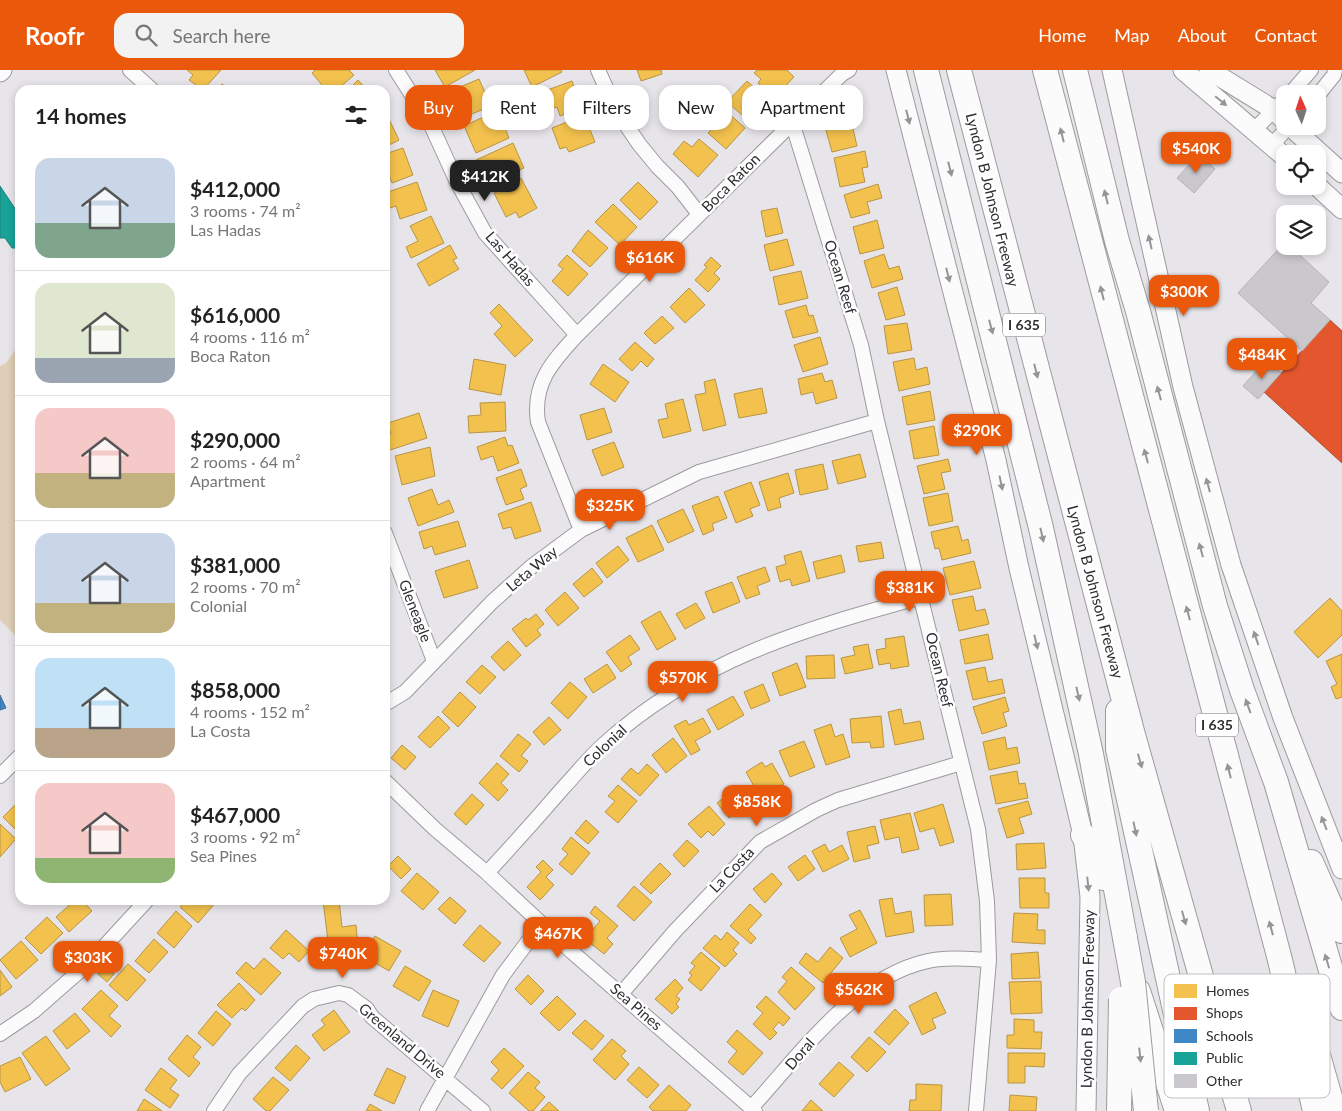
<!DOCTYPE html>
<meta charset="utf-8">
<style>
:root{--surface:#fff;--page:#f2f2f2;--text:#222;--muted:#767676;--line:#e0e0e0;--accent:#ea580c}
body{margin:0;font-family:Lato,sans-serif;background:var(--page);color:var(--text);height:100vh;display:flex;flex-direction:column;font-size:19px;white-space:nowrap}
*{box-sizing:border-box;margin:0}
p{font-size:16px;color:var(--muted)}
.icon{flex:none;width:28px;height:28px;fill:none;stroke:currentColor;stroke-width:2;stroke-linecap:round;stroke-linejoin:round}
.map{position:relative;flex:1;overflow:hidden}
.panel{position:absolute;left:15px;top:15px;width:375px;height:820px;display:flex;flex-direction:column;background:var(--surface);border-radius:15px;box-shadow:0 2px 8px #0003}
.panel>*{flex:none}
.hud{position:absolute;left:405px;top:15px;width:475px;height:45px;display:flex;gap:10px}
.needle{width:32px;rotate:357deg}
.fabs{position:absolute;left:1276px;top:15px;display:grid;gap:10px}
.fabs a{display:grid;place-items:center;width:50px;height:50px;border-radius:10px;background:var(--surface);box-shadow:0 2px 8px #0003;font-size:25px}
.price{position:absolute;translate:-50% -42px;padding:0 11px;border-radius:10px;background:var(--accent);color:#fff;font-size:16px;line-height:32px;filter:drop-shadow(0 1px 2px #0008)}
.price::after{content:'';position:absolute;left:50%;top:30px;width:15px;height:11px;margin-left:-8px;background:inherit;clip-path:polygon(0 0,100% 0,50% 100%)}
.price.current{background:#222;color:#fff}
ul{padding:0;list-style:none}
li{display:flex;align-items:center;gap:15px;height:125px;padding:0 20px}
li+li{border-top:1px solid var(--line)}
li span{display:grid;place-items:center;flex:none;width:140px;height:100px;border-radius:15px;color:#555}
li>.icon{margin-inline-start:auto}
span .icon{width:60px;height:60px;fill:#fffc;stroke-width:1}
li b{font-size:21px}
h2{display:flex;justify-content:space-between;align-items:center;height:60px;padding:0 20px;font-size:21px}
.tag{padding:0 18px;border-radius:15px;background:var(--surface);box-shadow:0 2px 8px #0003;font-size:18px;line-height:45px}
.tag.current{background:var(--accent);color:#fff}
header{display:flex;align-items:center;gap:30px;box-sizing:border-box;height:70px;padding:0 25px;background:var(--accent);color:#fff}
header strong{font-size:24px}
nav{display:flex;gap:28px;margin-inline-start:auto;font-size:18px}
.search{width:350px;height:45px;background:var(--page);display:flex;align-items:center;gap:12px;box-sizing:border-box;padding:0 18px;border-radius:15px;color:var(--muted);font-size:19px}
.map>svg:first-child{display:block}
.green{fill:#dfceb7}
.homes{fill:#f2c14e;stroke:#b89545}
.shops{fill:#e4572e;stroke:#ae4a2f}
.schools{fill:#3f88c5;stroke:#3a6d99}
.public{fill:#17a398;stroke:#1e8079}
.building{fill:#cac8cc;stroke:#b4b2b6}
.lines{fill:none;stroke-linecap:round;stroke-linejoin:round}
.street-casing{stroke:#9c9a9d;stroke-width:16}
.secondary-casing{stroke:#9c9a9d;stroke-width:21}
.highway-casing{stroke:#9c9a9d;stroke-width:26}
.street{stroke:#fcfbfc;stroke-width:14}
.secondary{stroke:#fcfbfc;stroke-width:19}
.highway{stroke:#fcfbfc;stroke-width:24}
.highway-bridge-casing{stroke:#9c9a9d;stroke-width:26;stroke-linecap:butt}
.highway-bridge{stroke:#fcfbfc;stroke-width:24}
.oneway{fill:#969496}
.labels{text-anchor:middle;stroke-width:5;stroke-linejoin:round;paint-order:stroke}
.shield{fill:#fff;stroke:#6e6c6f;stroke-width:1}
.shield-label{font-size:14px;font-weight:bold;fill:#302d31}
.street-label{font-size:15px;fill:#302d31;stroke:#fff}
.key{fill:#fff;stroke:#c1c0c1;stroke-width:1}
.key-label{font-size:14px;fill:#302d31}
</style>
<header>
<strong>Roofr</strong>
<div class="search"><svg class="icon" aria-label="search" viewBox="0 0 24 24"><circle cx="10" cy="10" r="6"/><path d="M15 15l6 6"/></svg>Search here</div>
<nav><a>Home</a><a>Map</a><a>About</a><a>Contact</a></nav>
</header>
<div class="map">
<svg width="1342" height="1041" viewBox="0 0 1342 1041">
<rect width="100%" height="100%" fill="#e8e5ea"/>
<path class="green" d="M20 273V570L0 550V296L6 293Z"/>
<path class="homes" d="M187 0H221L203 20 189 10 193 5Z
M315 0H349L354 5 337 20H326L312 3Z
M435 0H475L445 17Z
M524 0H561L562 2 532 17Z
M637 0H661L662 4 641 11Z
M757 0H787L794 7 774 28 758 13 761 9 754 3Z
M479 9 491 36 460 49 448 22Z
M358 10 367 20H348Z
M572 11 578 27 571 30 575 40 560 46 557 37 549 40 542 22Z
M747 11 769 31 750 52 727 32Z
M222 14 230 20H217Z
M727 42 745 58 726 79 708 63Z
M492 43 498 56 503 53 509 68 476 83 464 56Z
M387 45 399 70 385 77V47Z
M584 45 595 72 569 82 566 77 560 79 552 58Z
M850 46 857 76 832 82 824 53Z
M699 69 718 85 698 107 673 84 684 71 692 77Z
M513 73 524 98 492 112 488 105 484 106 476 90Z
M403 78 413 105 392 113 389 105 385 106V84Z
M865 81 868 97 862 98 865 112 840 117 834 88Z
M521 108 537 138 519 148 516 142 506 147 494 123Z
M417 112 427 140 400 149 396 136 387 139 385 123Z
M638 112 658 132 640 150 620 130Z
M878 114 882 128 867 132 870 143 851 148 844 125Z
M613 134 637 157 620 175 595 152Z
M777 138 783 163 766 167 761 141Z
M431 146 444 173 411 188 406 177 418 171 410 156Z
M877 150 884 178 860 184 853 157Z
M588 160 608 178 590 197 572 181Z
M787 169 794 195 770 201 764 175Z
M450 175 457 188 453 190 459 199 429 216 417 194Z
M884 184 889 199 899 196 903 209 872 218 864 191Z
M567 185 588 204 568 226 552 211 563 199 558 195Z
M711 187 721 196 714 203 720 209 708 222 695 210 707 197 704 195Z
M801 201 808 228 779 235 773 207Z
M897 217 905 245 886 250 878 223Z
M689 218 705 235 685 253 670 237Z
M499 234 533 270 515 287 494 264 502 256 490 243Z
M806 235 809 246 813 245 818 262 793 268 785 241Z
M662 246 674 258 655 274 644 263Z
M907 253 912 280 888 284 884 256Z
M820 267 828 294 803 302 794 275Z
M635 272 654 289 647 297 641 291 632 301 619 289Z
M914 288 916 300 927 297 930 314 899 321 893 292Z
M474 289 506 295 501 325 469 319Z
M603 294 629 312 615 332 590 314Z
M822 303 825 312 832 310 837 328 816 334 813 322 801 325 798 309Z
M715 309 726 355 703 361 695 325 706 323 704 312Z
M762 318 767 343 739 348 734 324Z
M930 321 935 350 907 355 902 327Z
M683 329 691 361 663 368 658 350 668 348 665 334Z
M505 332 506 361 469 363 468 346 481 345 480 333Z
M604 338 612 362 587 370 580 345Z
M419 343 427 368 390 380 385 366 391 364 388 353Z
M934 356 939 385 914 389 909 361Z
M505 367 508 376 512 375 519 393 498 401 493 386 481 390 477 377Z
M614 372 624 397 602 406 592 380Z
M430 377 435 406 402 415 395 386Z
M860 384 866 407 838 414 832 391Z
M948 389 951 401 941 403 945 419 924 424 917 396Z
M823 394 828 419 800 425 795 400Z
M521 399 527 416 520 419 524 429 506 435 496 408Z
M788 403 794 423 779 428 781 437 768 441 759 412Z
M751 412 760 435 750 439 753 446 736 453 724 422Z
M432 419 438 435 449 430 454 442 418 456 408 428Z
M948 423 953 451 929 456 923 428Z
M718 426 727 448 712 454 714 460 703 465 692 436Z
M531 432 541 461 515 469 511 457 503 459 498 444Z
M683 439 694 461 668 473 657 451Z
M458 451 466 476 435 485 432 476 424 479 419 462Z
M652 455 664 480 638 492 626 468Z
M958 456 962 471 968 469 971 483 942 490 939 478 935 479 931 462Z
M881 472 884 488 859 492 856 476Z
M618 476 629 490 607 508 596 493Z
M801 481 810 511 792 516 790 509 780 512 776 497 786 494 784 486Z
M841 485 845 502 817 509 813 492Z
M469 490 478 518 444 528 435 501Z
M974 491 981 518 950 525 943 498Z
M765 497 770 511 757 516 760 524 746 529 737 507Z
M592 498 603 512 584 527 573 514Z
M732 512 740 532 713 543 705 522Z
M565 522 579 538 558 556 545 540Z
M973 526 976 541 985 539 989 554 959 561 952 530Z
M1330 528 1342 541V565L1318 588 1294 562Z
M696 533 705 548 685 559 676 544Z
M660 541 676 569 657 580 641 552Z
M536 544 544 554 537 560 541 565 526 577 512 559 526 548 528 550Z
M988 564 993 589 965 594 960 570Z
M630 565 640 579 628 587 632 594 621 602 606 582Z
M904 566 909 596 891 599 890 593 879 595 876 580 886 578 885 569Z
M508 571 521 585 504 601 491 587Z
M868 574 873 598 845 604 841 588 855 585 853 577Z
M1342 584V627L1336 629 1331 617 1337 614 1326 591Z
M834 585 835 608 807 609 806 586Z
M797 593 806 617 780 626 772 603Z
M607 594 616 608 593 623 584 609Z
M482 595 496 607 480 624 466 612Z
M985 597 988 612 1002 609 1005 623 973 630 966 601Z
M570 612 587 627 568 649 551 633Z
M763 614 770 631 751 639 744 622Z
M460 622 476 637 458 657 442 642Z
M733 626 744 645 718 660 707 640Z
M1005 627 1009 641 1003 643 1007 656 982 664 973 637Z
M901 639 904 654 920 651 924 669 895 675 888 642Z
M438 646 450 658 430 678 418 667Z
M881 646 884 677 871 678 870 672 852 673 850 649Z
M549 647 561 660 544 675 533 662Z
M703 648 711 662 695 671 700 680 691 685 674 656 686 650 689 655Z
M831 654 835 667 843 664 850 687 826 695 814 660Z
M518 664 531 674 521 686 528 691 519 702 500 686Z
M1005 667 1007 679 1017 677 1020 693 989 700 983 672Z
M673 668 687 686 666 703 652 685Z
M804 671 815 697 790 707 779 681Z
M402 675 416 687 405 700 391 688Z
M762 692 765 697 772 693 784 714 760 727 746 702Z
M497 693 509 704 501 713 508 720 498 731 479 713Z
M647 694 659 705 640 726 621 709 631 698 638 704Z
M1017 701 1019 714 1025 713 1028 728 996 734 990 706Z
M618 715 637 731 618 753 605 742 615 731 608 726Z
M740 715 752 731 729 748 717 733Z
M472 724 484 735 466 755 454 744Z
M20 730V764L3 747Z
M1028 731 1032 744 1019 748 1024 763 1007 768 998 739Z
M943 734 954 772 940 776 934 758 920 762 914 743Z
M709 736 725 754 713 766 708 761 701 768 688 754Z
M910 743 919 779 902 783 899 767 885 770 880 750Z
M586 750 599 762 588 774 575 763Z
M0 754 16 769 0 787Z
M875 756 879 773 867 776 870 788 854 792 847 762Z
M571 767 590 783 572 805 559 794 568 784 562 779Z
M687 770 699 781 684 797 673 785Z
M1044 773 1046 798 1017 800 1016 774Z
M825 774 829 782 842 775 849 789 823 802 812 781Z
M805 785 815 799 798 811 788 797Z
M398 786 411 799 401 809 388 796Z
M543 790 553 800 546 807 554 815 540 830 527 817 541 802 536 797Z
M660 793 671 804 651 824 640 814Z
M417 803 439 822 423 840 401 821Z
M772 803 782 814 765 833 753 819Z
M1019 808H1045V823H1049V838H1020Z
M634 816 652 832 634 851 617 836Z
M951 824 953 855 925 856 924 825Z
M450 827 466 841 455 854 438 839Z
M892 828 895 844 911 841 914 862 886 867 879 830Z
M75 830H82L92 841 69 862 56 847Z
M186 830H216L217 831 198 853 180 837Z
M323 830H339L342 857 356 855 358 877 329 880Z
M750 834 762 845 748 860 756 868 751 874 730 856Z
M595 836 618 856 607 868 613 874 604 884 585 869 600 851 590 843Z
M860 840 877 873 850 887 840 868 857 859 849 845Z
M176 841 192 856 174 878 157 863Z
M1014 843 1038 844 1037 860H1045V874L1012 872Z
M47 847 63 863 41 884 25 868Z
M480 855 501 873 484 892 463 875Z
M286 860 309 881 299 892 289 883 283 889 270 878Z
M727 862 739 873 733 880 737 884 725 897 703 878 715 865 721 870Z
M375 866 401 881 389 901 363 886Z
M154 869 168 882 149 903 135 891Z
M21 871 38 890 16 909 0 890Z
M830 877 843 888 823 913 799 893 806 883 818 892Z
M701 882 720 898 701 921 688 910 692 905 689 903 695 896 691 893Z
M1038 882 1040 908 1012 909 1011 884Z
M264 888 281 903 261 925 236 903 246 892 254 899Z
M128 894 146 910 127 931 109 915Z
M105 896 114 904 107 912 98 904Z
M405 896 431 911 419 931 393 916Z
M791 897 815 918 795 940 778 922 787 911 782 907Z
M0 900 12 917 0 926Z
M528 905 544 921 531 935 515 919Z
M675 909 683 918 676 926 680 929 676 934 679 937 672 944 655 929Z
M1041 911 1042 943 1011 944 1009 912Z
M239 913 255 930 245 941 242 938 232 948 217 935Z
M101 920 118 936 109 946 121 956 111 967 82 939Z
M433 920 459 931 448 957 422 946Z
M936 922 946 943 932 949 936 958 922 965 909 936Z
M557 926 576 944 559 961 540 943Z
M766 926 790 948 783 956 779 952 773 959 777 963 770 970 753 954 763 943 756 937Z
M895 939 909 953 889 975 874 962Z
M334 940 350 962 324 981 312 965 325 955 321 950Z
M216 941 231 954 213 976 198 963Z
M75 943 90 961 67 979 53 961Z
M1014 949 1034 950V962H1042L1041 979 1007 978V965H1014Z
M585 950 604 966 592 980 572 963Z
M737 960 763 983 743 1005 728 992 737 981 727 972Z
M187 965 201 977 193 987 200 993 189 1007 168 989Z
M46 966 70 999 46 1016 22 983Z
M869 967 886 982 867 1002 851 987Z
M612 969 626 981 621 986 629 994 615 1010 593 990Z
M296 975 310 988 290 1011 275 998Z
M504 978 524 996 502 1019 491 1009 499 1000 491 992Z
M1008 983H1045L1044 997 1025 996V1013H1008Z
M20 987 31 1009 5 1022 0 1012V996Z
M839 992 854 1005 834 1027 819 1014Z
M639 997 659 1015 647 1028 627 1010Z
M161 998 177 1010 170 1019 179 1025 170 1038 145 1020Z
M387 998 406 1007 394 1034 374 1025Z
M528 1002 540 1012 535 1018 545 1027 533 1041H529L509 1023Z
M273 1007 289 1020 270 1041H266L253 1029Z
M916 1014 942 1015 941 1041H909L910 1030H916Z
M669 1015 691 1035 686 1041H653L649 1037Z
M1010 1025 1037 1027 1036 1041H1009Z
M144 1029 162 1041H137Z
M811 1030 823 1041H802Z
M549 1032 559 1041H540Z
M370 1034 382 1041H366Z"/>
<path class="shops" d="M1330 250 1342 261V393L1264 322Z"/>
<path class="schools" d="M0 625 6 638 0 640Z"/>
<path class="public" d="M0 116 20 146 19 178H12L5 168H0Z"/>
<path class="building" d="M1199 84 1215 99 1194 123 1177 108Z
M1285 172V176H1290L1329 212 1311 233 1330 250 1302 281 1238 223Z
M1266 290 1281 303 1258 329 1243 316Z"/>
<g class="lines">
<defs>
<path id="street" d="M130 0 152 20
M396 0 431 55 457 112 485 163 577 265
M598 0 616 40 639 74 657 96 678 117 699 144
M1290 24 1311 0
M1318 25 1334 5 1335 0
M792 52 861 275 877 351 978 759 987 831 989 890 976 1041
M1255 59 1285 29
M1272 75 1289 56
M581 460 538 352C532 313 553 291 577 265L842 4 849 0
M385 463 434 591
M385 634 405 622 492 532 531 497 581 460 699 402 877 351
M0 706 20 686
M385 711 435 759 487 803 572 882 755 1041
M487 803C513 775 538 747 563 718 576 704 588 689 602 676 696 590 801 560 921 527
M621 924 675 861 760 772 816 740 838 730 961 693
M0 964 34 941 91 891 147 830
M751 1038C800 985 854 907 928 891 948 887 968 889 989 890
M214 1041 239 1004 303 936 314 929 339 923 348 925 367 939 372 947 483 1041
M427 1041 503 905 541 854"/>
<path id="secondary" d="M896 0 996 390 1019 498 1083 765 1090 827 1086 1041
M1112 0 1183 317 1231 495 1283 648 1342 799
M1183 0 1285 87
M1209 0 1274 40 1285 51
M0 2 2 0
M1290 56 1342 103
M1317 116 1342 139"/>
<path id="highway" d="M926 0 1041 458 1091 684 1125 868
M959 0 1133 665 1239 1041
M1045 0 1280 890 1315 1041
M1075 0 1117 171 1138 241 1215 536 1242 620 1276 712 1342 938
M1118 641V679L1197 1041
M1083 765 1097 785 1103 808
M1311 792 1342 861
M1138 921 1177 1041
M1314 971 1334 1041"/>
</defs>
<use href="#street" class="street-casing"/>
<use href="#secondary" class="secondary-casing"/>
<use href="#highway" class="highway-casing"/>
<use href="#street" class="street"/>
<use href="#secondary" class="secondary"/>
<use href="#highway" class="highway"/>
<defs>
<path id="highway-bridge" d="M1125 868 1133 912 1146 1041
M1119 1041 1121 929"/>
</defs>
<use href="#highway-bridge" class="highway-bridge-casing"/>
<use href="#highway-bridge" class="highway-bridge"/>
</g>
<defs><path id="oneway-solid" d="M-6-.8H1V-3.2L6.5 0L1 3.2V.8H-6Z" transform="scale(1.25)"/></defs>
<g class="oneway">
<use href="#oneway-solid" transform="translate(1221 31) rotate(39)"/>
<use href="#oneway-solid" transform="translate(908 47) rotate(76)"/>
<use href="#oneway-solid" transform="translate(1062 65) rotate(-104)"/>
<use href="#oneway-solid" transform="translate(950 99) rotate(76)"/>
<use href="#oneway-solid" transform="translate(1106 127) rotate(-104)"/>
<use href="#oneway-solid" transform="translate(1150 172) rotate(-103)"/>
<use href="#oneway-solid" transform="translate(948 205) rotate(76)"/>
<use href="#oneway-solid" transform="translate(1102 223) rotate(-104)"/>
<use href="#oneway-solid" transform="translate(991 257) rotate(75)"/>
<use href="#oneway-solid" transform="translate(1036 301) rotate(76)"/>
<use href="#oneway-solid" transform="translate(1159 323) rotate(-105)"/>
<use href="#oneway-solid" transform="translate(1146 386) rotate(-105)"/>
<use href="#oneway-solid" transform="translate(1001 413) rotate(78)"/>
<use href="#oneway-solid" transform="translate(1208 415) rotate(-105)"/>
<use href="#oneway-solid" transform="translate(1042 465) rotate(77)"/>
<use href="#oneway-solid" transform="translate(1201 480) rotate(-105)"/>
<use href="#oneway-solid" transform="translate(1188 543) rotate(-105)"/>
<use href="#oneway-solid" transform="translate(1256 568) rotate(-109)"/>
<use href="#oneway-solid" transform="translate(1036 572) rotate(77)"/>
<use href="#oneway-solid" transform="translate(1078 624) rotate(77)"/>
<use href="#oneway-solid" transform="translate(1248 636) rotate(-110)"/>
<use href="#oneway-solid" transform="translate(1140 691) rotate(74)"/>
<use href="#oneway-solid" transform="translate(1229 701) rotate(-104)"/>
<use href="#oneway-solid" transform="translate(1324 753) rotate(-111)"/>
<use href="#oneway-solid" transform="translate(1135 759) rotate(78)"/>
<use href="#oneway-solid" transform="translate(1088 814) rotate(84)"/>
<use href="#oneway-solid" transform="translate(1184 848) rotate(74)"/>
<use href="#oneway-solid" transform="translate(1271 858) rotate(-105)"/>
<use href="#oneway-solid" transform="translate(1327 891) rotate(-107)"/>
<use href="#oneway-solid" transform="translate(1140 985) rotate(84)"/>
</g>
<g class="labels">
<g class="shield">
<rect x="1003" y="243.5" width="42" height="23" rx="4"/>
<rect x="1196" y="643.5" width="42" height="23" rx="4"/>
</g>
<g class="shield-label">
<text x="1024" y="260">I 635</text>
<text x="1217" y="660">I 635</text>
</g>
<g class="street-label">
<text transform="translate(731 113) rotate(-45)" y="5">Boca Raton</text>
<text transform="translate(992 130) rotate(76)" y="5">Lyndon B Johnson Freeway</text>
<text transform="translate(510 189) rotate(49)" y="5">Las Hadas</text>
<text transform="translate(840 207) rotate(73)" y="5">Ocean Reef</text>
<text transform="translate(532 499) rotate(-40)" y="5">Leta Way</text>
<text transform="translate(1095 522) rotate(75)" y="5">Lyndon B Johnson Freeway</text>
<text transform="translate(415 541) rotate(69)" y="5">Gleneagle</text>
<text transform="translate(939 600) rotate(77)" y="5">Ocean Reef</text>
<text transform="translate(605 676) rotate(-43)" y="5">Colonial</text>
<text transform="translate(732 800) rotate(-46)" y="5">La Costa</text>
<text transform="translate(1088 929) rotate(-89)" y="5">Lyndon B Johnson Freeway</text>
<text transform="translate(636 937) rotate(41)" y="5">Sea Pines</text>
<text transform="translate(402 971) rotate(40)" y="5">Greenland Drive</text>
<text transform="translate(800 984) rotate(-49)" y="5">Doral</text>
</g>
</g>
<rect x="1164" y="904" width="166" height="124" rx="8" class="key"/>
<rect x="1174" y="914" width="23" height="14" fill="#f2c14e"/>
<rect x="1174" y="937" width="23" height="13" fill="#e4572e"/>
<rect x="1174" y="959" width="23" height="14" fill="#3f88c5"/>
<rect x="1174" y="982" width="23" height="13" fill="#17a398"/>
<rect x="1174" y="1004" width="23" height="14" fill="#cac8cc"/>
<g class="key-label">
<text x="1206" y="926">Homes</text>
<text x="1206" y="948">Shops</text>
<text x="1206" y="971">Schools</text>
<text x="1206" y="993">Public</text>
<text x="1206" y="1016">Other</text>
</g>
</svg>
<div class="fabs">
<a><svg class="needle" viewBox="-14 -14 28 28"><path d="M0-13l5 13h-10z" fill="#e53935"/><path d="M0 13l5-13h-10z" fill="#767676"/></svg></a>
<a><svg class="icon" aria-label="locate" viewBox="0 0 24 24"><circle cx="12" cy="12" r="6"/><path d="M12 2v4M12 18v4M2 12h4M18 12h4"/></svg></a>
<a><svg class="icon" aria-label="layers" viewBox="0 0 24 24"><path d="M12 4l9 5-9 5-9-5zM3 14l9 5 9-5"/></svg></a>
</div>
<b class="price" style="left:1196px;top:104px">$540K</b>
<b class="price current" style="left:485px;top:132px">$412K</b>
<b class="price" style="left:650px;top:213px">$616K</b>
<b class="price" style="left:1184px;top:247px">$300K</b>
<b class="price" style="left:1262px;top:310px">$484K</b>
<b class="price" style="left:977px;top:386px">$290K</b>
<b class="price" style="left:610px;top:461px">$325K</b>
<b class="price" style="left:910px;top:543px">$381K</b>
<b class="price" style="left:683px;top:633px">$570K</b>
<b class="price" style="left:757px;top:757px">$858K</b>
<b class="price" style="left:558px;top:889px">$467K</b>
<b class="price" style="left:343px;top:909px">$740K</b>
<b class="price" style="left:88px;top:913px">$303K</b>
<b class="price" style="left:859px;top:945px">$562K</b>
<div class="hud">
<a class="tag current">Buy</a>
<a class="tag">Rent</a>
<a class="tag">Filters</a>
<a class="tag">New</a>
<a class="tag">Apartment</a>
</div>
<section class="panel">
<h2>14 homes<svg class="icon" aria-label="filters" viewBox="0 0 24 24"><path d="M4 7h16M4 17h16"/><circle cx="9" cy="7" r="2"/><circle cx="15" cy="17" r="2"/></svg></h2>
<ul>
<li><span style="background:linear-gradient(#c9d6e8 65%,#7fa58c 0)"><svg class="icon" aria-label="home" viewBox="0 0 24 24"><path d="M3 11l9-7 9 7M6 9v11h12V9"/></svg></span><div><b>$412,000</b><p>3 rooms · 74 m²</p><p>Las Hadas</p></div></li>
<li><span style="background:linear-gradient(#dfe7d0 75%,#9aa5b1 0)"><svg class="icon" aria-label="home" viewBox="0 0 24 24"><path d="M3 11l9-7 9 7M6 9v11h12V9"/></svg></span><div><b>$616,000</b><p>4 rooms · 116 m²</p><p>Boca Raton</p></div></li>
<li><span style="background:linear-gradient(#f6c9c9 65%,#c2b280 0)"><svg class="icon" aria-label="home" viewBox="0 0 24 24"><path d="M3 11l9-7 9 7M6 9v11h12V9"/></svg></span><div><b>$290,000</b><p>2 rooms · 64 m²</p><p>Apartment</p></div></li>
<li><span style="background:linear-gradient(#c9d6e8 70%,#c2b280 0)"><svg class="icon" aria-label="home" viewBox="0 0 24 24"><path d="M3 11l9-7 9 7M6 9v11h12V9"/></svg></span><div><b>$381,000</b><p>2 rooms · 70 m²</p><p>Colonial</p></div></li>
<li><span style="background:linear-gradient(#bfe0f5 70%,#b9a48a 0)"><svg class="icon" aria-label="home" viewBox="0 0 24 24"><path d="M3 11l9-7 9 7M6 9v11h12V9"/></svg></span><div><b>$858,000</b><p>4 rooms · 152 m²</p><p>La Costa</p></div></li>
<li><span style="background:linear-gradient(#f6c9c9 75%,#8fb573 0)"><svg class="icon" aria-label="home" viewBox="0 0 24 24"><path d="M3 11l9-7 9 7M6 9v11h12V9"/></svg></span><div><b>$467,000</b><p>3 rooms · 92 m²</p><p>Sea Pines</p></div></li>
</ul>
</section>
</div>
